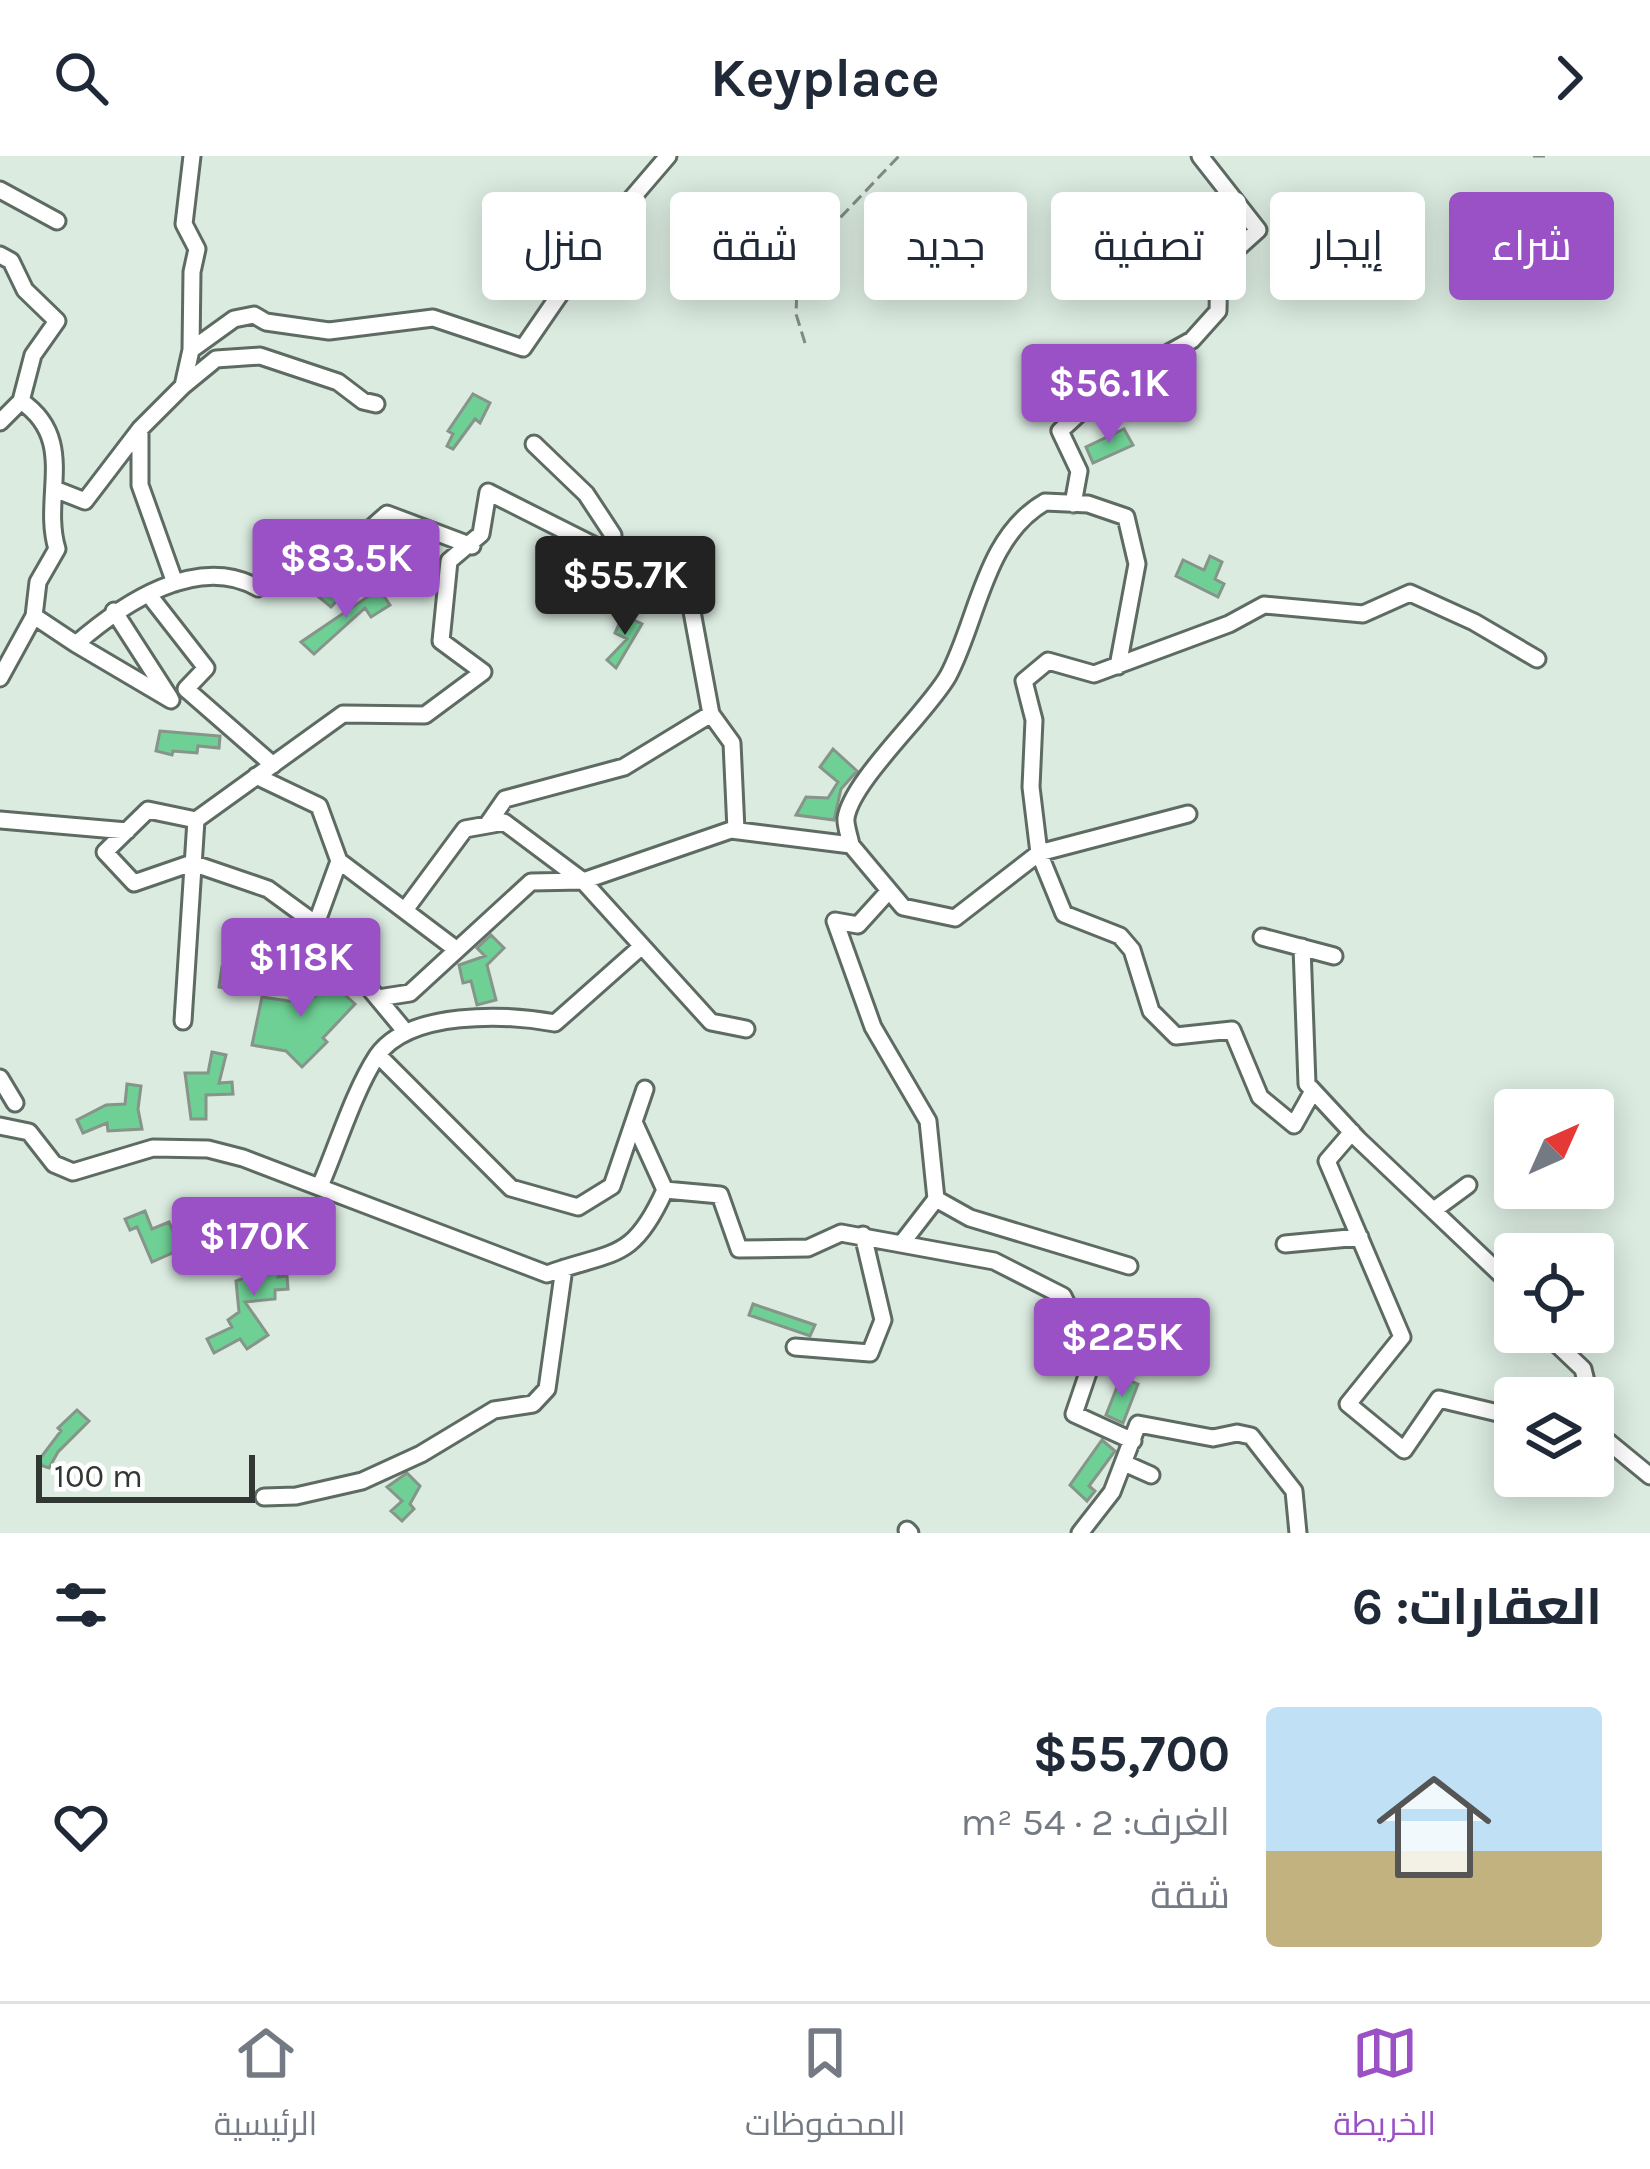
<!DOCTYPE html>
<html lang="ar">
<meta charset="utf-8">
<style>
:root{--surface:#fff;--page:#f6f6f7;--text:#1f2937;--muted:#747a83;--line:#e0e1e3;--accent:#9a51c5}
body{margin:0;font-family:Karla,Cairo,sans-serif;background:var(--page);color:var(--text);direction:rtl;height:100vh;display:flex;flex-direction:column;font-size:45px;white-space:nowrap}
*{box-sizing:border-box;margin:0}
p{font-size:39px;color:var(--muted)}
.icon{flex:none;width:66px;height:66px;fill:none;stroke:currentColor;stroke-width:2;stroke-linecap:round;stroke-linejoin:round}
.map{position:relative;height:1377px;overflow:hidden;direction:ltr}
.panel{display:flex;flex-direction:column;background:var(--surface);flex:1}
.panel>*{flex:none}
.guide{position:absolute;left:36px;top:36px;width:1578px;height:108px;direction:rtl;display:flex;gap:24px}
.needle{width:78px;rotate:45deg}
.buttons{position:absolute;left:1494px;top:933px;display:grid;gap:24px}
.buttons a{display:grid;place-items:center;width:120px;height:120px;border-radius:12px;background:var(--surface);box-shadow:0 6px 30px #0003;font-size:60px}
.scale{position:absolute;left:36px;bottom:30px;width:219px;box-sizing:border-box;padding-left:12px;border:6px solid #313733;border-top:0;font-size:33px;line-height:42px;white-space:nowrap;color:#313733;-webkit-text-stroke:9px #fff;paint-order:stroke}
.price{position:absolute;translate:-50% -102px;padding:0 27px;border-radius:12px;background:var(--accent);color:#fff;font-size:39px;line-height:78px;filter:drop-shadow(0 3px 6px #0008)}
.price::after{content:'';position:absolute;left:50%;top:72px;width:36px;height:27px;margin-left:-18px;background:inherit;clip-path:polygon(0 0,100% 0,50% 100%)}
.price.on{background:#222;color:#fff}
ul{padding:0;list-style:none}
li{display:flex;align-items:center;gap:36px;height:300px;padding:0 48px}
li span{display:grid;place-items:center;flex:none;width:336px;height:240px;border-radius:12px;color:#555}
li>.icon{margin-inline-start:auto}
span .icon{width:144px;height:144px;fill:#fffc;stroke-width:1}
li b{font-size:51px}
h2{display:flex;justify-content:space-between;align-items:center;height:144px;padding:0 48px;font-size:51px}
.tag{padding:0 42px;border-radius:12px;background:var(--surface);box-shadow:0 6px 30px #0003;font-size:42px;line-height:108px}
.tag.on{background:var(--accent);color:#fff}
header{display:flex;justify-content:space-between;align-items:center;height:156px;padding:0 48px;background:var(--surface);font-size:54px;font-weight:700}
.menu{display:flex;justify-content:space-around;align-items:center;height:168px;border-top:3px solid var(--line);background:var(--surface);font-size:33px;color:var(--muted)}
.menu a{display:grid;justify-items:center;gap:6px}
.menu .on{color:var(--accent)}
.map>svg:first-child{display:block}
.building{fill:#6ed094;stroke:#86948a;stroke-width:3}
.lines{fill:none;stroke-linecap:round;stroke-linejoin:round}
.minor-casing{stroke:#5d6b62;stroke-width:21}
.path{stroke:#808b84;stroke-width:3;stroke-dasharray:12 6;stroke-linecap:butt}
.minor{stroke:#fff;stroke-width:15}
</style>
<header><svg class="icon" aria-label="forward" viewBox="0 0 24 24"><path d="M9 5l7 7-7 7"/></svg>Keyplace<svg class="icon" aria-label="search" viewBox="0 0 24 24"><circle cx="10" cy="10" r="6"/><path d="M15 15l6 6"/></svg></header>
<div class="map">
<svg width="1650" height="1377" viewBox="0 0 1650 1377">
<rect width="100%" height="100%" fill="#dbebe0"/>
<path class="building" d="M473 238 490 247 480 267 475 263 453 293 447 290 453 278 448 275Z
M1124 273 1133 289 1093 307 1086 291Z
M1210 400 1222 406 1215 423 1224 428 1218 441 1176 420 1183 404 1204 414Z
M351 403 364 417 331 451 315 438Z
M379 433 390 449 371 461 365 452 314 498 301 486Z
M623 459 642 468 616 512 607 504 627 483 615 477Z
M160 575 220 580 219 592 198 590 197 597 173 595 172 599 156 595Z
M833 593 857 615 841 633 834 664 796 659 806 641 828 642 838 626 820 611Z
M491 779 504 792 487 809 496 844 477 849 471 825 463 827 459 809 485 800 477 792Z
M222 811 255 815 253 837 219 831Z
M321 813 332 816 330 825 355 848 323 882 327 886 302 911 286 895 252 889 262 841 295 846 296 838 315 840Z
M212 896 226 899 219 927 232 926 233 938 206 939V963H191L185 917H208Z
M127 928 141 930 138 953 142 973 108 975 107 967 83 977 77 964 106 949 125 948Z
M145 1055 152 1073 169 1066 181 1093 152 1106 137 1071 130 1074 125 1063Z
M263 1083 279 1087 278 1094 284 1095 278 1121 287 1120 288 1133 275 1134V1143L245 1146 268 1179 247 1193 240 1183 214 1197 207 1183 232 1171 228 1164 239 1156 236 1125 255 1118Z
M753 1148 815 1169 810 1180 749 1159Z
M1121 1221 1138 1228 1123 1267 1106 1259Z
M77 1254 89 1265 58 1296 49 1312 43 1310 38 1305 61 1275 58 1272Z
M1102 1284 1115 1295 1089 1330 1095 1335 1087 1345 1070 1329Z
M407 1317 420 1330 410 1348 414 1353 402 1365 391 1355 402 1345 387 1331Z"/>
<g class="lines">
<defs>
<path id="minor" d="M0 34 57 65
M0 99 11 105 25 134 57 165 33 199 21 245 0 266
M191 194 234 163 254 159 266 166 329 175 433 162 523 192 602 77 668 0
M183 230 216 203 260 200 338 226 363 245 376 248
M140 274V329L175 427
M57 334 85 345 140 273 183 230 191 194 192 116 197 93 184 68 192 0
M1073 348 1079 315 1060 275 1109 230 1192 184 1218 155 1219 109 1258 74 1200 0
M609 397C634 432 644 440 688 434L711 558 732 587 736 674
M149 439 206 512 186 533 273 609
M114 455 170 542
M34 460 76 488
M0 522 34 460 38 426 57 393C41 340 78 284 21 245
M171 544 76 488C122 448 197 397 258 432 285 404 296 410 329 399 353 391 369 374 387 358L472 390
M256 620 319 650 339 705 316 768
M0 664 127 675
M196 664 148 654 105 696 134 727 192 707 268 733 316 768 405 875
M487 669 505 643 624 611 711 558
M851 689C850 682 845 669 846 662 852 624 927 557 948 520 978 464 984 381 1045 346L1088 348 1126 361 1137 408 1118 510
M339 705 457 794
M887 737 858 769 835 765 873 871 928 965 936 1043 902 1087
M405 754 465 673 504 666 583 725 731 674 851 689 903 751 955 762 1039 697 1188 658
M1262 781 1334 800
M1302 791 1307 928 1358 983 1515 1132
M378 842 410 837 531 726 583 725 711 866 746 873
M183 865 196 664 343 558 425 559 483 516 441 485 449 405 481 378 488 336 609 397 613 379 586 338 534 288
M378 899 511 1032 578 1051 612 1030 645 933
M0 922 15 947
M1313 935 1294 969 1260 941 1232 874 1176 880 1151 855 1132 794 1120 780 1064 758 1039 697 1031 631 1034 564 1024 525 1048 505 1094 518 1229 468 1264 449 1363 458 1410 437 1474 466 1537 503
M634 966 665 1034
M0 970 29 976 54 1008 73 1016 153 992 208 993 243 1002 547 1118C613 1094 632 1107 665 1034L720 1039 739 1093 808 1092 841 1077 994 1105 1063 1140 1093 1202 1074 1258 1133 1285
M1352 976 1327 1005 1402 1181 1348 1248 1404 1294 1439 1243 1515 1261
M320 1030C337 991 354 935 377 900 409 854 506 858 555 867L642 790
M936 1043 970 1062 1129 1110
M1434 1054 1468 1029
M1285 1088 1360 1081
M1544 1176 1583 1213 1590 1242
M795 1191 870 1197 883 1164 863 1079
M1593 1253 1605 1283 1650 1320
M1124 1307 1151 1319
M264 1341 296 1340 362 1325 421 1298 494 1254 533 1248 547 1233 564 1112
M907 1374 910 1377
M1080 1377 1112 1336 1138 1268 1213 1282 1237 1277 1251 1280 1294 1335 1298 1377"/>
</defs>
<use href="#minor" class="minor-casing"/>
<path class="path" d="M1533 0H1546
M805 187 796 158 798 106 899 0"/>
<use href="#minor" class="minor"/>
</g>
</svg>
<div class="buttons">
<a><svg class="needle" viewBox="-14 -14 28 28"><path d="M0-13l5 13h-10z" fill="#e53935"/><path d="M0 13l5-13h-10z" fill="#747a83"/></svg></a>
<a><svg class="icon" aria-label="locate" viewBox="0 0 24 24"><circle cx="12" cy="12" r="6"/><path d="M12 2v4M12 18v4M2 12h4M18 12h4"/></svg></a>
<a><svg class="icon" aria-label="layers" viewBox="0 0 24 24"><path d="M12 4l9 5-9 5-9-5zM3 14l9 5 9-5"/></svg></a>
</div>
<div class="scale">100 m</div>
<b class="price" style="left:1109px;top:290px">$56.1K</b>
<b class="price" style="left:346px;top:465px">$83.5K</b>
<b class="price on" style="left:625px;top:482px">$55.7K</b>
<b class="price" style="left:301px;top:864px">$118K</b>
<b class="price" style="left:254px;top:1143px">$170K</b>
<b class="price" style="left:1122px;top:1244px">$225K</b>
<div class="guide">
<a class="tag on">شراء</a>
<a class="tag">إيجار</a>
<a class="tag">تصفية</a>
<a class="tag">جديد</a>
<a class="tag">شقة</a>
<a class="tag">منزل</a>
</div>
</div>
<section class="panel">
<h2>العقارات: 6<svg class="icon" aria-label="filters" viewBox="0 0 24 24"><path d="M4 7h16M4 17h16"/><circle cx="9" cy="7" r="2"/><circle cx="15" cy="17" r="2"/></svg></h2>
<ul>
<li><span style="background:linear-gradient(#bfe0f5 60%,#c2b280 0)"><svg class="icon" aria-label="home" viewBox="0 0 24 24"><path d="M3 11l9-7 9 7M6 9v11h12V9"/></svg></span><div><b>$55,700</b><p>الغرف: 2 · 54 m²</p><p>شقة</p></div><svg class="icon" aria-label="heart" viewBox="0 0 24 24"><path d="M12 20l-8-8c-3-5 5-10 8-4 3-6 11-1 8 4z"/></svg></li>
</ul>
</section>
<nav class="menu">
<a class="on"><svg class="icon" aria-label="map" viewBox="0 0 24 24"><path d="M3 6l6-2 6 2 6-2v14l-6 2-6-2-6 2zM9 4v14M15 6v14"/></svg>الخريطة</a>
<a><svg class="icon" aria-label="saved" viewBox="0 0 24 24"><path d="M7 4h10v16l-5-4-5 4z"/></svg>المحفوظات</a>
<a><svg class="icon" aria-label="home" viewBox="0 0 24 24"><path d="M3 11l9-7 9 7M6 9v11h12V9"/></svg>الرئيسية</a>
</nav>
